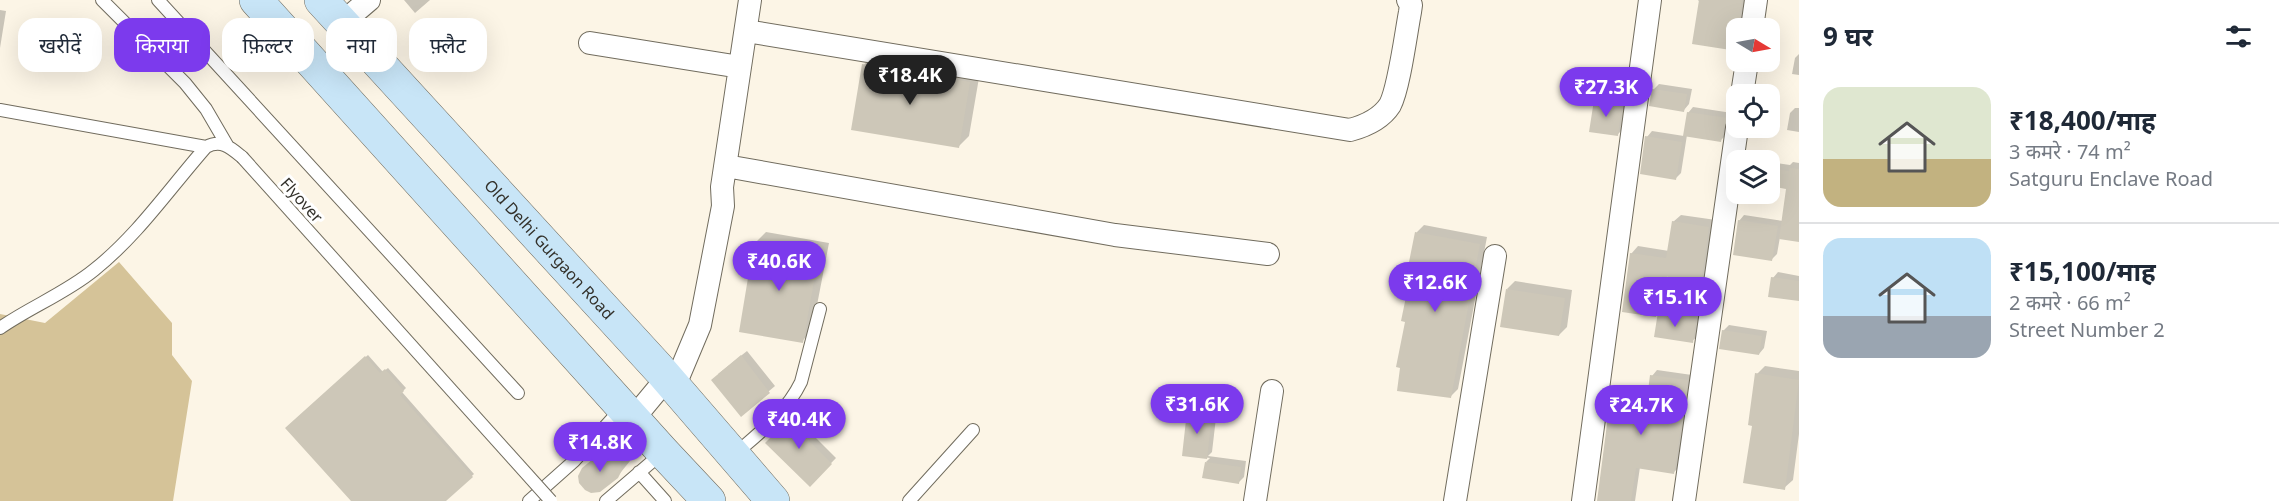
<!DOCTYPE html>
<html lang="hi">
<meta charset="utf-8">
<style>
:root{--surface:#fff;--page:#f2f2f3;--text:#1f2937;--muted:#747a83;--line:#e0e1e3;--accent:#7c3aed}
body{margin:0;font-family:"Noto Sans","Noto Sans Devanagari",sans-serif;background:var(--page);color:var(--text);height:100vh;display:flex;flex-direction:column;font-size:22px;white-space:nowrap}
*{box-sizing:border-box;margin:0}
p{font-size:20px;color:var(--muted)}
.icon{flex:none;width:33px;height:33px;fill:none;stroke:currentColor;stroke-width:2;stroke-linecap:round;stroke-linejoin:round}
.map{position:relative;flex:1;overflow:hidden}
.side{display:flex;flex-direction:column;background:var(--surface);width:480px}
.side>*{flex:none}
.hud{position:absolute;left:18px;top:18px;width:570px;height:54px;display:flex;gap:12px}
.needle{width:39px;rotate:100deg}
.buttons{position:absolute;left:1726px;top:18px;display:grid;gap:12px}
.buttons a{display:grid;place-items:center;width:54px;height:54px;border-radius:12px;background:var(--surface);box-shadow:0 6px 24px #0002;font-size:30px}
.price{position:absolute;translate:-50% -51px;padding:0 14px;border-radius:21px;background:var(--accent);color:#fff;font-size:20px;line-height:39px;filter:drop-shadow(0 2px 3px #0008)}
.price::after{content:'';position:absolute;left:50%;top:36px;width:18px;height:14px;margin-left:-9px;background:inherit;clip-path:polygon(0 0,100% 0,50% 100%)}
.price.active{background:#222;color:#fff}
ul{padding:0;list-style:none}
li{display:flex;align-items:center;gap:18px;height:150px;padding:0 24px}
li+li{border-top:2px solid var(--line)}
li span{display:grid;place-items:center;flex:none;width:168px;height:120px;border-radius:18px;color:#555}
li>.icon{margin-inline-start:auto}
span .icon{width:72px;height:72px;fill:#fffc;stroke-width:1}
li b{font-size:26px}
h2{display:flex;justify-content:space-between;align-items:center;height:72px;padding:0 24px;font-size:26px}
.tag{padding:0 21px;border-radius:18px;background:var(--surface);box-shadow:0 6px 24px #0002;font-size:21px;line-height:54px}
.tag.active{background:var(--accent);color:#fff}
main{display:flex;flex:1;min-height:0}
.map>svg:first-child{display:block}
.green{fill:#d5c398}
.shadow{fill:#0003}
.building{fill:#cdc7b8}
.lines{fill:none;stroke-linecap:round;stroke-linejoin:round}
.service-casing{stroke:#716c5e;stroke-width:14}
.minor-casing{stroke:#716c5e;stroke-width:24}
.secondary-casing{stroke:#716c5e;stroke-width:34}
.service{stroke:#fff;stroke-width:12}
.minor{stroke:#fff;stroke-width:22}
.secondary{stroke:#c8e5f7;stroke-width:33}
.service-bridge-casing{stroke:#716c5e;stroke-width:14;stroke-linecap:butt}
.service-bridge{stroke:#fff;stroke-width:12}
.labels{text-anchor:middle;stroke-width:6;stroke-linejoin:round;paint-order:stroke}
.street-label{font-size:16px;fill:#33312b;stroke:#fff}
</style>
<main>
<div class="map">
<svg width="1799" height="501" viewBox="0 0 1799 501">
<rect width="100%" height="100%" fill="#fcf5e6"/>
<path class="green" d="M119 262 172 323V355L192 381 173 501H0V314L45 323Z"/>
<path class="shadow" d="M404 0H430L415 13Z
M1698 0H1748L1743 28H1737V47Z
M0 10 6 11 0 48Z
M874 54 980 72 969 136 959 146 864 65Z
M1799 54V75L1792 74 1795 58Z
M1659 84 1692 89 1689 104 1684 110 1653 90Z
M1601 95 1627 99 1623 129 1618 134 1596 101Z
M1693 107 1732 113 1729 119 1726 135 1721 140 1687 135 1681 173 1676 178 1647 137 1652 131 1684 136 1688 113Z
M1795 108H1799V132L1787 130 1790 113Z
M1770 162 1790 165 1793 162 1799 163V240L1780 237 1777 254 1772 259 1739 221 1744 215 1783 221 1788 188 1770 185Z
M1681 215 1716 220 1708 274 1701 281 1667 276 1662 310 1665 307 1701 313 1698 336 1692 341 1656 335 1660 311 1655 316 1631 254 1638 246 1669 251 1673 222Z
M1424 225 1487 237 1458 389 1450 397 1407 321 1409 286H1406L1417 232Z
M766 232 829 243 812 331 802 341 755 243Z
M1778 272 1799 276V300L1773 278Z
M1515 281 1572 290 1567 327 1559 335 1507 289Z
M1729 325 1767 331 1764 348 1759 354 1723 331Z
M747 351 775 386 741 415 718 374Z
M368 355 383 372 388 368 406 388 402 392 474 474 444 501H352L287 428Z
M1765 366 1799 371V434L1793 480 1784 488 1754 425 1757 374Z
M1657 370 1692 375 1679 467 1674 472 1640 467 1635 501H1598L1612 394 1618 389 1649 394 1652 376Z
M1194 406 1217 409 1212 452 1208 456 1246 461 1244 477 1239 482 1206 462 1210 458 1184 455 1189 412Z
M801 409 818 426 811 433 836 458 810 485 767 443Z
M619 446 627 451 630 461 617 477 592 460 609 447Z"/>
<path class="building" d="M1699 0H1742L1739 28H1737V51L1692 44Z
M862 64 970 82 959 148 851 130Z
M1652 89 1687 94 1684 112 1649 106Z
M1594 100 1622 104 1618 136 1589 132Z
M1687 112 1728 118 1724 126 1721 142 1683 136Z
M1645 136 1682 142 1676 180 1640 174Z
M1770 168 1789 171 1790 168 1799 169V242L1779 239 1786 189 1770 186Z
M1738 220 1778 226 1772 261 1733 255Z
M1672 221 1709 227 1701 282 1662 276 1656 317 1622 312 1630 253 1666 258Z
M1415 232 1480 244 1451 398 1397 391 1400 368 1396 367 1405 322 1401 321 1408 287H1404Z
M754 242 819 253 803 343 739 332Z
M1771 277 1799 281V301L1768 297Z
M1506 289 1565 298 1559 336 1500 327Z
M1658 312 1696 318 1693 343 1654 337Z
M1722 330 1762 336 1759 355 1719 349Z
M741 355 770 393 741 417 711 380Z
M365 356 380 373 385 369 404 391 400 395 473 477 446 501H351L285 428Z
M1755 373 1799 380 1785 490 1743 483 1752 426 1748 425Z
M1650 375 1688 380 1674 474 1636 468 1631 501H1597L1611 393 1647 399Z
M1187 411 1212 414 1207 459 1182 456Z
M795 413 813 432 807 439 832 464 810 487 765 443Z
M610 453 620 459 622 470 618 478 600 492 591 493 585 490 579 483 578 476 582 468 599 454Z
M1205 462 1241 467 1239 484 1202 478Z"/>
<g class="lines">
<defs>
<path id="service" d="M102 0 185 83 206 109 227 145
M158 0 518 393
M0 110 206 147
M0 328C30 307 66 293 94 270 138 235 169 189 206 147 221 139 230 147 242 157
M734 455C759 433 786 413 801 382L820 309
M639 472 665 501
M529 501 574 461 621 409
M606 501 662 453
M909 501 973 430"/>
<path id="minor" d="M342 23 369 0
M1752 28 1756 0
M746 31 1350 130C1365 126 1381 119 1390 105 1399 88 1406 33 1410 12L1411 5 1408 0
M590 43 740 67
M1742 94 1747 62
M726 166 1115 235 1268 254
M674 387 700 325 723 206 722 187 750 0
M633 419 667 378
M1255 501 1272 391
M1455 501 1495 256
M1583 501 1650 0
M1684 501 1737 128"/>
<g id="secondary">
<path d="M256 0 663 452 709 501"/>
<path id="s1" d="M321 0 660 370 773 501"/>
</g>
</defs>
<use href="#service" class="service-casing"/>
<use href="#minor" class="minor-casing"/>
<use href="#secondary" class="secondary-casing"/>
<use href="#service" class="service"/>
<use href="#minor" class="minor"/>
<use href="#secondary" class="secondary"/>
<defs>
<path id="service-bridge" d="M242 157 551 501"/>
</defs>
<use href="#service-bridge" class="service-bridge-casing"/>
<use href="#service-bridge" class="service-bridge"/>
</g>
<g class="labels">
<g class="street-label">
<text transform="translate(302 200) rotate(48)" y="6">Flyover</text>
<text dy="6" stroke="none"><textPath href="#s1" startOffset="338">Old Delhi Gurgaon Road</textPath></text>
</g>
</g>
</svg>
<div class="buttons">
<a><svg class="needle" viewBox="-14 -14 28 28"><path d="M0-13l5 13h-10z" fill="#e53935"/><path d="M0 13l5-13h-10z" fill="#747a83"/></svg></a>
<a><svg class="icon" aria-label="locate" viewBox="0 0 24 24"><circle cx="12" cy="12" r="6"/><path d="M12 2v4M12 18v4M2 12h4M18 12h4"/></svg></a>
<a><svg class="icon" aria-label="layers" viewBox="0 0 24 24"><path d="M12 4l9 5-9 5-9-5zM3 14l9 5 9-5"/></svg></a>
</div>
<b class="price active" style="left:910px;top:106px">₹18.4K</b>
<b class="price" style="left:1606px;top:118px">₹27.3K</b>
<b class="price" style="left:779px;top:292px">₹40.6K</b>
<b class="price" style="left:1435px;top:313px">₹12.6K</b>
<b class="price" style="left:1675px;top:328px">₹15.1K</b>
<b class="price" style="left:1197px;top:435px">₹31.6K</b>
<b class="price" style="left:1641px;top:436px">₹24.7K</b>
<b class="price" style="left:799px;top:450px">₹40.4K</b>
<b class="price" style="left:600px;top:473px">₹14.8K</b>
<div class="hud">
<a class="tag">खरीदें</a>
<a class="tag active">किराया</a>
<a class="tag">फ़िल्टर</a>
<a class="tag">नया</a>
<a class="tag">फ़्लैट</a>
</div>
</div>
<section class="side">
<h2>9 घर<svg class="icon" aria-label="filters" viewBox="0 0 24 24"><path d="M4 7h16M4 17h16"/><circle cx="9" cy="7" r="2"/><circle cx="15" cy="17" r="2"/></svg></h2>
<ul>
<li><span style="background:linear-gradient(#dfe7d0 60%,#c2b280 0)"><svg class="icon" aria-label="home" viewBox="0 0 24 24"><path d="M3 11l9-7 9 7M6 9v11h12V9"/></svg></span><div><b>₹18,400/माह</b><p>3 कमरे · 74 m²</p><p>Satguru Enclave Road</p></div></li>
<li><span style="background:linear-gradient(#bfe0f5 65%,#9aa5b1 0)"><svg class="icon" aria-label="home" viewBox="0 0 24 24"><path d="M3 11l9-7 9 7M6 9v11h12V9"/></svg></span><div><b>₹15,100/माह</b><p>2 कमरे · 66 m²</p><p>Street Number 2</p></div></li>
</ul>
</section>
</main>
